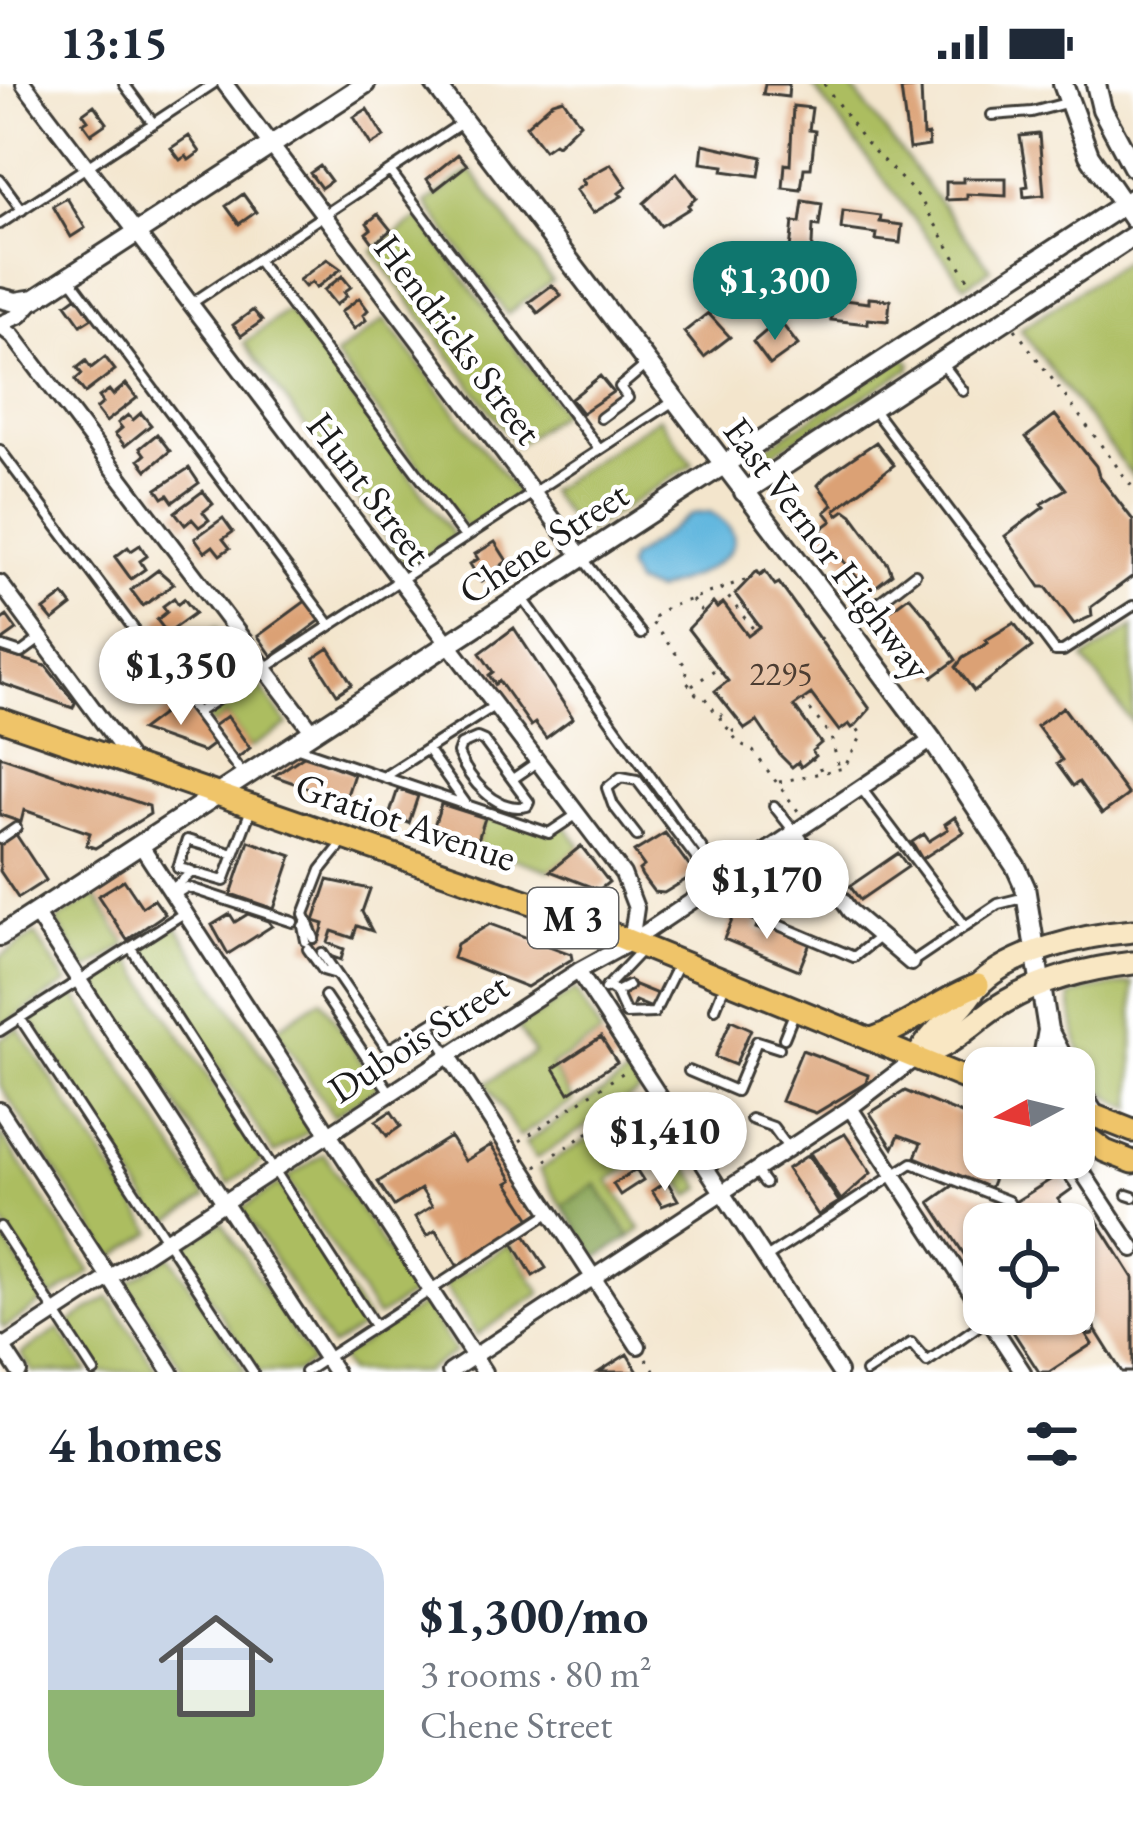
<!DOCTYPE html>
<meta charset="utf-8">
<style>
:root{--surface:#fff;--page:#f2f2f3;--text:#1f2937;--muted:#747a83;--line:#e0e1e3;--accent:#0f766e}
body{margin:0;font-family:"EB Garamond",serif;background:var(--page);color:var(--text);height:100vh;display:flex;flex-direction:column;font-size:45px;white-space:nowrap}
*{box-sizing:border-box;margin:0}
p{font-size:39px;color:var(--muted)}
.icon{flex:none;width:66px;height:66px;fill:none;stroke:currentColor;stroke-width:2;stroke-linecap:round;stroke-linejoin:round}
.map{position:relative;height:1288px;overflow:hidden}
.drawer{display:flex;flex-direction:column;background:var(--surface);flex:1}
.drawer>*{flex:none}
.needle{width:78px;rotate:263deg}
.fabs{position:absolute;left:963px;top:963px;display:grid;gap:24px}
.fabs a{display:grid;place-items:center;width:132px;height:132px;border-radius:24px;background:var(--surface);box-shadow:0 3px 9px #0004;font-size:60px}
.price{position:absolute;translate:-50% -102px;padding:0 27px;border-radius:42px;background:#fff;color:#222;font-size:39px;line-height:78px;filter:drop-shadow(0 3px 6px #0008)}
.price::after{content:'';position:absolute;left:50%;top:72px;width:36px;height:27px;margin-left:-18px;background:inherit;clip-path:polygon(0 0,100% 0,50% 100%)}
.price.on{background:var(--accent);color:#fff}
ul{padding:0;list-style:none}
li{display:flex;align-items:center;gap:36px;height:300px;padding:0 48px}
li+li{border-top:3px solid var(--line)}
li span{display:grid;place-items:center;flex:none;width:336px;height:240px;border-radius:36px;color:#555}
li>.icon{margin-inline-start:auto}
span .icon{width:144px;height:144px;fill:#fffc;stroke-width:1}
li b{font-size:51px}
h2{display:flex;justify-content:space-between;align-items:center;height:144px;padding:0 48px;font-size:51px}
.status{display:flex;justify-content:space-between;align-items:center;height:84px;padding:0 60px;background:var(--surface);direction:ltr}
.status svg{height:33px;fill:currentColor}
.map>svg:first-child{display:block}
.green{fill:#acbd61;stroke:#646c3e;stroke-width:3}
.forest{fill:#89a457;stroke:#52603a;stroke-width:3}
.water{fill:#63b8df;stroke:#406a7e;stroke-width:3}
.building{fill:#dba174}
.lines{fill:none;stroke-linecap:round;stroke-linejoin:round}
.service-casing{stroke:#3c3a36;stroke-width:14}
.minor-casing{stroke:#3c3a36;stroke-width:20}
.tertiary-casing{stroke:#3c3a36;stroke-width:24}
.secondary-casing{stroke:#3c3a36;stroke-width:27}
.primary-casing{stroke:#3c3a36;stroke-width:27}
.path{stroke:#3c3a36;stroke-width:3;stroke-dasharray:3 9;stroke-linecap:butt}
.service{stroke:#fff;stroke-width:8}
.minor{stroke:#fff;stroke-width:14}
.tertiary{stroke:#fff;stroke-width:18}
.secondary{stroke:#f9e7c3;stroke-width:21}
.primary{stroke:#efc469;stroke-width:21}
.labels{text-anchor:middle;stroke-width:9;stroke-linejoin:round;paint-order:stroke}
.number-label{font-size:33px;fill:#4c3d32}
.shield{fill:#fff;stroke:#606060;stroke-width:3}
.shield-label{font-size:36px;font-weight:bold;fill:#1c1c1c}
.street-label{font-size:39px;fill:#1c1c1c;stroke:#fff}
</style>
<div class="status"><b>13:15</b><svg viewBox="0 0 49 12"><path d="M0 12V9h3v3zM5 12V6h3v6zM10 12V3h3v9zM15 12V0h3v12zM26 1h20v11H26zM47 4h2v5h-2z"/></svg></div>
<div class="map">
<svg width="1133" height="1288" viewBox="0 0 1133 1288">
<rect width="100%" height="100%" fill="#fff"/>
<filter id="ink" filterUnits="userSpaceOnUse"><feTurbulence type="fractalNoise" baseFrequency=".00833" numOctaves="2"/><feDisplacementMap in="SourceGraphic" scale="24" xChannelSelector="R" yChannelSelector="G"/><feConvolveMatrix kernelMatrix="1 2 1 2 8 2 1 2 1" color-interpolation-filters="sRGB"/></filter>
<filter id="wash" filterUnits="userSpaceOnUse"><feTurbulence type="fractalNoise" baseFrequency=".004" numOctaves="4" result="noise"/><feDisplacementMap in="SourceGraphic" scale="48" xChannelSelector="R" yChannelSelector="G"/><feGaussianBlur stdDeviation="2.7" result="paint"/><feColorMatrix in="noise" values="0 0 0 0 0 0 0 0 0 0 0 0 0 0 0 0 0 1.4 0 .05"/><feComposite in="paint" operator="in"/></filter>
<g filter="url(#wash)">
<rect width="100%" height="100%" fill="#f3e5cc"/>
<path class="green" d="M811 0H849L991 185 965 202Z
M471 86 552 197 507 230 426 119Z
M419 133 562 328 516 362 373 167Z
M1133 171V393L1020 245Z
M288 226 454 452 409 485 244 259Z
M385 235 519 412 467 445 335 272Z
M904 274 911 278 910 284 769 371 767 363Z
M659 333 693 380 582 451 548 407Z
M1133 543V640L1084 575Z
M216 544 248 586 198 620 168 580Z
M255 595 288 641 250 664 227 632 213 642 204 629Z
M487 728 549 748 563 739 581 762 550 787 476 762Z
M95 812 127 861 87 886 56 837Z
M176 841 311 1046 274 1070 142 865Z
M35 850 67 899 0 943V873Z
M128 871 263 1077 228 1100 94 895Z
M1133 899V1025C1081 1005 1077 963 1070 913L1089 906Z
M575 906 601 950 551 982 573 1017 519 1053 486 999 534 969 518 944Z
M74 908 206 1114 163 1142 31 935Z
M321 915 378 1003 333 1032 276 945Z
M18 944 153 1148 113 1174 0 1001V955Z
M629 990 640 1007 536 1075 525 1059Z
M0 1048 91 1188 51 1214 0 1135Z
M665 1048 702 1104 690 1112 658 1064 609 1096 641 1145 630 1153 596 1101 562 1122 539 1086 592 1052 612 1082Z
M324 1070 414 1209 377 1233 287 1094Z
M279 1100 369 1239 331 1263 242 1125Z
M222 1138 312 1278 296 1288H258L179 1166Z
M0 1149 44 1217 4 1244 0 1238Z
M509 1160 541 1209 477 1251 444 1201Z
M170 1171 246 1288H184L127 1200Z
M109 1213 158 1288H98L67 1240Z
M424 1220 455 1268 424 1288H348L339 1274Z
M59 1245 88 1288H33L21 1270Z"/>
<path class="forest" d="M596 1100 630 1153 597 1174 562 1122Z"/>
<path class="water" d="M710 428C776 467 687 494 655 507L635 500 627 484 630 475 692 430Z"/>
<g id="blocks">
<path class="building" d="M765 0H789L788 13 763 10Z
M921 3 923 52 928 51 929 62 909 65 901 5Z
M563 15 580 39 557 61 554 59 544 66 526 42 553 18Z
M94 21 107 39 91 50 83 39 88 36 83 29Z
M793 22 812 24 809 46 815 47 811 84H804L801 106 783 104 785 80 790 81Z
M367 25 384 53 371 61 354 33Z
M1039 50 1044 111 1024 113 1023 103 1028 102 1020 52Z
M189 52 200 68 189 76 186 72 180 76 171 64Z
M703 60 762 73 759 92 723 87 724 82 701 79Z
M458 70 467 81 435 106 427 95Z
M611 80 627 103 619 109 622 112 593 129 576 106 585 100 582 96Z
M320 82 331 97 321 104 310 89Z
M677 89 696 114 688 121 690 124 661 142 644 119Z
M963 94H1006V112L967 110V115L946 116V98H963Z
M243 110 256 128 239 140 226 122Z
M67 114 85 144 71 153 53 122Z
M803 117 822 120 819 142 813 141 810 201 792 199 795 176 789 175 793 138 800 139Z
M843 127 881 132 880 138 902 141 900 159 876 156 877 150 841 145Z
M378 130 391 146 374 160 366 149 371 145 367 139Z
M718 163 737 188 712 207 693 183Z
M327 175 341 185 316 204 312 198 305 203 299 196Z
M342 192 351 203 344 208 347 212 336 221 324 206Z
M552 201 561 211 538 229 529 218Z
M816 207 836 209 835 215 869 219V214L890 216 888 237 868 235V240L831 236 832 229 814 227Z
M77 212 92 234 81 241 66 220Z
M359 214 368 226 363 231 366 236 354 245 341 228Z
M253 226 262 237 241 252 233 241Z
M708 229 730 253 704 273 684 248Z
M779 236 798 261 770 281 753 258Z
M105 273 115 286 85 309 75 296 82 290 77 284 86 277 91 284Z
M600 292 613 308 582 329 571 315Z
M126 300 137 314 106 338 96 325 103 319 99 313 109 306 113 311Z
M141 329 151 341 125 362 115 350 122 344 118 339 128 331 133 336Z
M1055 331 1096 382 1099 392 1133 436V492L1091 523 1092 532 1074 540 1046 503H1040L1005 452 1044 423 1041 420 1066 405 1026 353Z
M157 350 170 367 147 386 139 376 145 371 140 364Z
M876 358 894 381 835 426 838 431 845 426 852 431 888 480 892 490 869 508 826 456 821 445 832 437 825 428 833 421 818 401 826 392Z
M189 384 199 399 173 418 168 411 163 414 157 405Z
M203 407 213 420 203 428 209 436 199 443 192 435 185 441 175 428Z
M223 434 233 448 223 455 230 464 220 471 213 462 205 468 195 454Z
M495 458 507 477 481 498 470 480 478 475 475 470Z
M140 461 147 472 140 477 145 485 131 495 115 473 128 463 131 467Z
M158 486 174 500 143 522 131 506Z
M757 487 760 491 765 487 775 501 779 499 870 625 855 642 852 644 849 640 839 647 811 610 794 622 821 659 812 667 815 672 801 683 798 678 792 683 780 671 757 637 745 645 715 607 728 597 688 545 713 519 717 524 723 519 748 552 760 543 735 510Z
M64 511 72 522 53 537 44 526Z
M909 512 929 535 956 576 933 593 885 530Z
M174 514 178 520 184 515 195 529 167 549 157 536 167 528 163 522Z
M307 516 321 536 272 572 258 552Z
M7 532 17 546 0 558V537Z
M1014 539 1032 563 974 607 956 583 963 574 988 559 986 556Z
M514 544 573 634 546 654 535 639 531 642 499 597 495 600 489 591 493 588 480 569Z
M329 564 352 600 337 610 314 574Z
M0 568 46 582 75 619 73 624 0 599Z
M181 616 215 659 203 668 141 646Z
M1063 623 1128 711 1102 730 1079 698 1073 702 1057 680 1062 676 1037 642Z
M227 632 250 664 236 675 213 642Z
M305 671 354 690 345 717 274 692Z
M0 672 149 722 150 730 95 764 86 761 90 749 24 726 21 738 0 731Z
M398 705 418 712 409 739 389 732Z
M441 720 485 734 476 762 432 748Z
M955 733 964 748 922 775 912 758 924 750 929 757 948 745 945 740Z
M15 749 46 796 18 814 0 787V759Z
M665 749 695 790 664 809 654 808 642 792 639 786 644 782 634 768Z
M249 757 292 772 274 825 231 810Z
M581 762 609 798 599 806 550 787Z
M898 769 908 783 860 816 850 802Z
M124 796 142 823 154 815 165 830 127 856 98 812Z
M328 796 370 805 362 828 372 847 357 842 353 854 332 847 328 859 344 865 341 876 304 863 308 852 319 856 324 840 314 837Z
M735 829 758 838 756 844 769 849 772 843 810 859 799 886 724 855Z
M230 830 235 838 248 830 268 837 272 842 228 870 212 841Z
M490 840 571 870 572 875 527 903 453 874 457 860Z
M630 899 660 911 654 925 635 917 631 927 620 922Z
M731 936 751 945 735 981 715 973Z
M601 953 617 978 569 1009 554 984Z
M802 966 868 991 866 999 816 1029 781 1017Z
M905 1007 984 1039V1074H1002L990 1104 915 1073 921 1059 899 1051 893 1064 870 1029Z
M391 1027 401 1042 387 1052 376 1037Z
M845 1050 871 1089 841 1116 810 1069Z
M450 1053 465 1077 491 1061 513 1096 508 1099 532 1136 458 1183 436 1146 427 1152 415 1133 432 1122 421 1105 394 1122 378 1098Z
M808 1071 839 1118 818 1131 787 1085Z
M636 1085 643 1096 620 1111 613 1100Z
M1061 1089 1072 1105 1058 1115 1070 1134 1077 1129 1085 1141 1096 1135 1133 1194V1288H1122L1074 1212V1140L1029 1138 1015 1118Z
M667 1097 678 1116 662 1122 652 1107Z
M954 1101 1002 1118 1015 1140H984V1201L930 1118Z
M525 1151 546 1184 533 1192 513 1159Z
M1015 1230H1073L1092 1260 1049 1288H1039L1012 1246 1017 1242 1020 1247 1039 1235 1036 1230 1022 1240Z
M627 1270 638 1288H599Z"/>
</g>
</g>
<g filter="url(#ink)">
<use href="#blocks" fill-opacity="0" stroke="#3c3a36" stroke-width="3"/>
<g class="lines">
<defs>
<path id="service" d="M124 0 153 39
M992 31 1032 28 1066 19
M390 87 599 365
M0 96 22 126
M0 140 213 0
M257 176 465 453
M69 193 330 541
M192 219 463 38
M941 278 963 307
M873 325 1055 567H1063L1133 522
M601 334 628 314 620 303 646 281
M0 366 243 691
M584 476 641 550
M522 513 724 795
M850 541 915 490
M0 562 21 569 40 555
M198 628 674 317
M477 654 484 657 529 718 527 722C496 729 469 696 458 669L461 661Z
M298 664 549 749 576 731
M427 665 466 720
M385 692 494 622
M514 694 537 678
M861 704 965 842
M774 722 793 746
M637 752 613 721 607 704 621 693 637 696 716 800
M0 755 16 744
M191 787 178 784 187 756 234 770
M171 806 192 788 224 797 250 728
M703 809 854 873 879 853
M173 812 187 803 293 838
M314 854 304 830 321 786 346 755
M306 857 303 842 307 837
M131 864 375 1242
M308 865 323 886 333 889
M322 869 386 963H393L450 928
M912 878 998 820 1022 814
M607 902 616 908 626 930 654 929 678 880
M605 905 640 868
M616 908 628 902
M325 912 391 1010
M715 925 726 898
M20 934 253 1288
M430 941 448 971
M0 947 184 829
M784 954 795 927
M689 987 736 1007 757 957 779 964
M751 1035 773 1043 789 1065
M756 1087 765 1099
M1127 1111 1133 1113
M0 1143 94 1288
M766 1174 912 1079 1008 1117 1023 1140
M1074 1219 1090 1245
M305 1288 549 1129
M866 1288 911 1259 927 1278 988 1235"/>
<path id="minor" d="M24 0 623 790 636 824 631 858
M225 0 581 472
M0 240 21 231 35 215
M0 242 13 252 313 648
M0 499 133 679
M793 747 850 827 911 879
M140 760 484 1288
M35 829 335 1288
M578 887 839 1288
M449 972 638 1262
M850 1024 984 1228
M0 1026 171 1288
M1073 1074 1133 1165
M985 1230 1023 1288
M0 1259 19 1288
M0 1265 578 887 631 858 932 656
M450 1288 850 1024 917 973"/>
<path id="tertiary" d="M435 0 848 543 932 656 1016 783 1025 803 1048 946 1044 968 1046 984
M1063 0 1089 71 1133 135
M1096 0 1102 25 1133 83
M0 214 16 218 35 215 365 0
M744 408 1133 152
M0 852 1133 114
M1048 946 1068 984
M1074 998 1095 1032"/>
<path id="secondary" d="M917 973C929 953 943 940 960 924 967 918 970 910 977 903 1010 867 1086 851 1133 847
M917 973C960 959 969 939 1005 918 1042 896 1090 884 1133 879"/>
<path id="primary" d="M0 635 561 829 984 1002
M872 955C910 942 940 915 978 901
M1074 1031 1095 1032 1133 1047
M1074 1044 1105 1067 1133 1078"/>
</defs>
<use href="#service" class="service-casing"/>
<use href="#minor" class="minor-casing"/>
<use href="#tertiary" class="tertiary-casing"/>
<use href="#secondary" class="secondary-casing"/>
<use href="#primary" class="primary-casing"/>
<path class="path" d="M824 0 865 58 919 113 971 200
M1015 245 1133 404
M745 496 666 524 650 536 687 584 686 597 696 610 704 613 738 658 753 667 798 727
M721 504 755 547
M692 516 702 528
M820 555 827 549
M692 602 717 584
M803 616 831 653 839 684
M720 632 730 626
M732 648 742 641
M812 674 822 687
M779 698 844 684 862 651 855 642
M520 1057 627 986
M536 1083 643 1012
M646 1275 655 1288"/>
<use href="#service" class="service"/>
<use href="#minor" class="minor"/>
<use href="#tertiary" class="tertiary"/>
<use href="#secondary" class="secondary"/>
<use href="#primary" class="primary"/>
</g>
</g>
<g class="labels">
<g class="number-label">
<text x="781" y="601">2295</text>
</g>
<rect class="shield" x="528" y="804" width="90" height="60" rx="9"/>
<g class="shield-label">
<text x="573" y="847">M 3</text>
</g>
<g class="street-label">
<text transform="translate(459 255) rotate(53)" y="14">Hendricks Street</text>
<text transform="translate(370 404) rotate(53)" y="14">Hunt Street</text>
<text transform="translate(543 458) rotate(-33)" y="14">Chene Street</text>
<text transform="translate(828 464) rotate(53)" y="14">East Vernor Highway</text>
<text transform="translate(406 737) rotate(19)" y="14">Gratiot Avenue</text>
<text transform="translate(418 953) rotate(-33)" y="14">Dubois Street</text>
</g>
</g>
</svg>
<div class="fabs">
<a><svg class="needle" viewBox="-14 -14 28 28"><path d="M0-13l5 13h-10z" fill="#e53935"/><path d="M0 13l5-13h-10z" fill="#747a83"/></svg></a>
<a><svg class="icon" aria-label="locate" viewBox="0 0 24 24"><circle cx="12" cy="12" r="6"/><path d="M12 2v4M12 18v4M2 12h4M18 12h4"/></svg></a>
</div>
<b class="price on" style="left:775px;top:259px">$1,300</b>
<b class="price" style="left:181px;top:644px">$1,350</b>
<b class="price" style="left:767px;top:858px">$1,170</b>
<b class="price" style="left:665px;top:1110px">$1,410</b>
</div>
<section class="drawer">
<h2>4 homes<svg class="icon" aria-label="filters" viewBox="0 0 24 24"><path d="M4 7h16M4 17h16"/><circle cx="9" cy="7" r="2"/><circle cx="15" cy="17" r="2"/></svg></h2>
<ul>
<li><span style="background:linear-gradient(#c9d6e8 60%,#8fb573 0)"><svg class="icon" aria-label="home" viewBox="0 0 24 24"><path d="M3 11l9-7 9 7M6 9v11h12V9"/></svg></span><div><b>$1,300/mo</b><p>3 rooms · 80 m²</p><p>Chene Street</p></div></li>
</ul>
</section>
